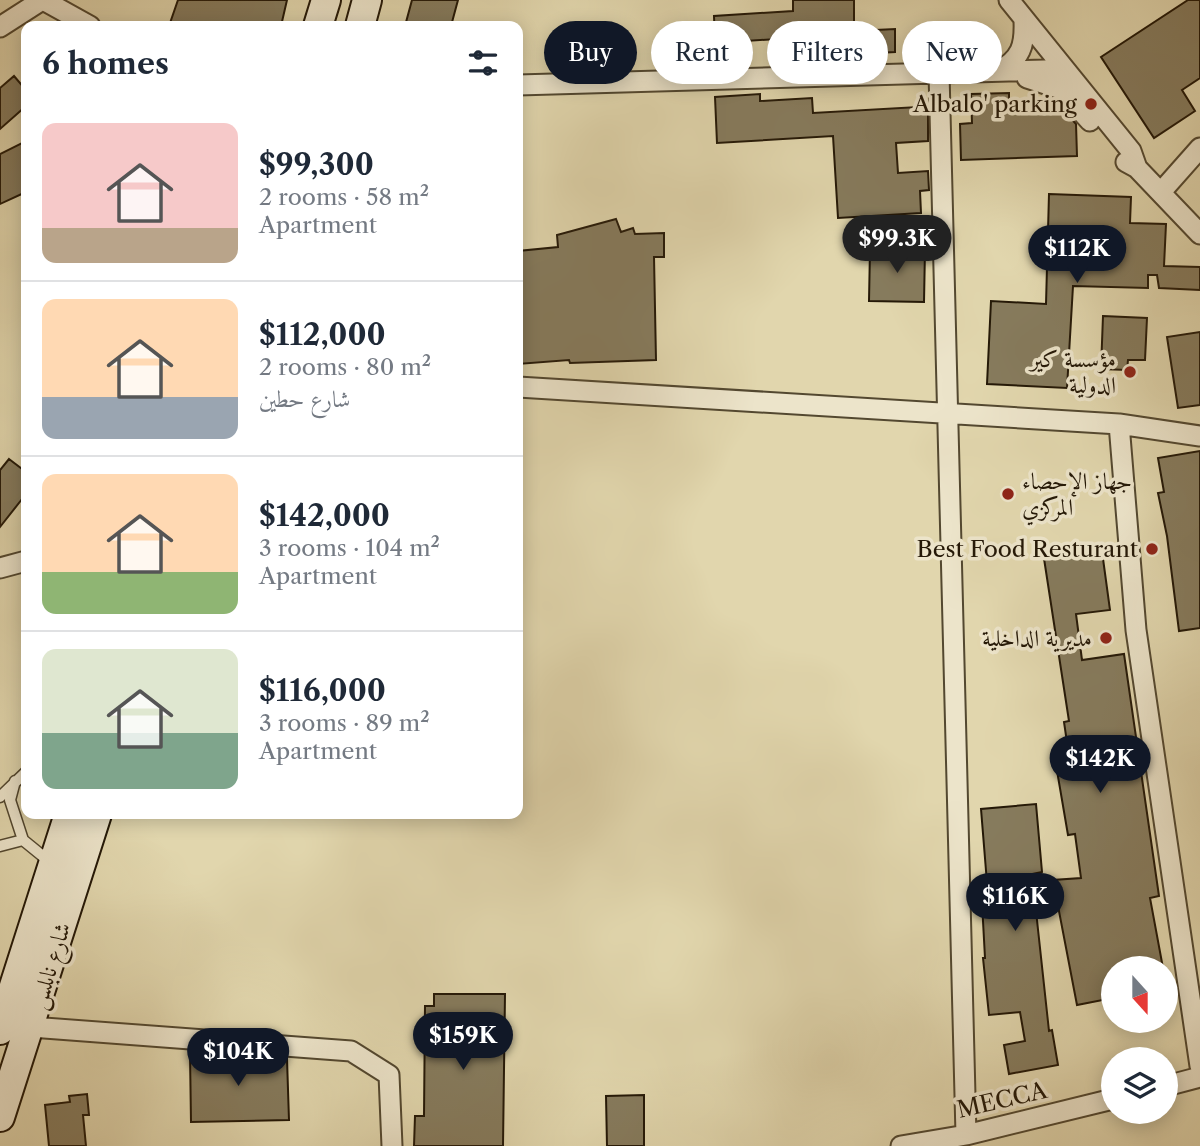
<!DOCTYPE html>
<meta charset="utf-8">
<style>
:root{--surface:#fff;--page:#f2f2f3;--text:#1f2937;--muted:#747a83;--line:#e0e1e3;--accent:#111827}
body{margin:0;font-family:"Libre Caslon Text",Amiri,serif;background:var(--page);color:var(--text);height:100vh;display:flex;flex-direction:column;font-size:26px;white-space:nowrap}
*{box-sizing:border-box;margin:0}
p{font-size:23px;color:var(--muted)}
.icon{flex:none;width:38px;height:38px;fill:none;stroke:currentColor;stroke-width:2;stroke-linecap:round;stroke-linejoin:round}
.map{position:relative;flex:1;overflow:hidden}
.drawer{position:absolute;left:21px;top:21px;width:502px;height:798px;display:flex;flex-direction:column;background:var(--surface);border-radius:14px;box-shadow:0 4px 18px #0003}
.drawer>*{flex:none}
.hud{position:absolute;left:544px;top:21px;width:550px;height:63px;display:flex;gap:14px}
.needle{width:46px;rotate:159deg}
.fabs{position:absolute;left:1101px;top:956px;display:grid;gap:14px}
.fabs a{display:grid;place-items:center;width:77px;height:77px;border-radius:50%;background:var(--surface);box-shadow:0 4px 18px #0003;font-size:35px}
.price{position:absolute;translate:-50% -60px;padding:0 16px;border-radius:24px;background:var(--accent);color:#fff;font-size:23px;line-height:46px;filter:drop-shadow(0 2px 4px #0008)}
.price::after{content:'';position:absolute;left:50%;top:42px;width:21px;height:16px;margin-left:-10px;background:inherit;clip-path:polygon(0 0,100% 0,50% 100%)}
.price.on{background:#222;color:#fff}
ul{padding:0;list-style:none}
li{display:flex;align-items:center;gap:21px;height:175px;padding:0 21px}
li+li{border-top:2px solid var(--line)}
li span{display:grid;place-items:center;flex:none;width:196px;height:140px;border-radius:14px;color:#555}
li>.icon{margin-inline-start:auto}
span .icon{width:84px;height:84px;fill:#fffc;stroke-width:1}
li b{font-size:30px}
h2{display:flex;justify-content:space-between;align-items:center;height:84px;padding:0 21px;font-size:30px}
.chip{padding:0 24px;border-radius:32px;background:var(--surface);box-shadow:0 4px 18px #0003;font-size:24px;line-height:63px}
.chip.on{background:var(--accent);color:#fff}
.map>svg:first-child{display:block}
.building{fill:#867b5d;stroke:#241807;stroke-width:2}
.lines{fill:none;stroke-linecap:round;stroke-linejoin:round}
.service-casing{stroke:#534830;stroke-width:13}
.minor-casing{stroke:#534830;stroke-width:23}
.secondary-casing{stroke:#241807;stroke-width:32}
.service{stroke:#ece4ca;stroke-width:10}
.minor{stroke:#ece4ca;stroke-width:19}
.secondary{stroke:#ece4ca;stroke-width:28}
.poi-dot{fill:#8f2418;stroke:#ece4ca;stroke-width:2.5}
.labels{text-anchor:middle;stroke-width:7;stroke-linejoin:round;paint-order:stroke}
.poi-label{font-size:23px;fill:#241807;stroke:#ece4ca;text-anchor:end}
.street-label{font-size:23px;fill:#241807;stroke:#ece4ca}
</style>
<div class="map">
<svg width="1200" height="1146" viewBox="0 0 1200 1146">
<rect width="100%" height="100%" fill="#e1d6ad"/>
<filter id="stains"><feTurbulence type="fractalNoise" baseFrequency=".00286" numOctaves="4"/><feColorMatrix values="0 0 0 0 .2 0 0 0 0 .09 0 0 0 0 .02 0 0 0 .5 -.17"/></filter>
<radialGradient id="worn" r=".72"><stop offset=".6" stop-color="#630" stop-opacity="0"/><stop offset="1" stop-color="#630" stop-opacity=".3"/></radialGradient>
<path class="building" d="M178 0H287L281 26H169Z
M412 0H458L451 26H405Z
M793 0H854V40L793 38 715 43 714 16 793 11Z
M1188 0H1200V78L1182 90 1195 111 1154 138 1101 57Z
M895 29V52L877 53 876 30Z
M14 76 26 90V106L0 129V88Z
M1009 93V110L1062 108 1076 124 1077 156 961 160 960 124 972 123 971 94Z
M760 94V101L812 98 813 113 918 107V111H928V141L896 143 898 173 928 171 929 190 920 191 921 213 838 218 833 136 717 143 715 97Z
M26 141V192L0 204V154Z
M1049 194 1131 197 1130 223 1166 224 1164 266 1200 267V290L1159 288 1157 275H1148V288L1073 286 1067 388 987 384 991 301 1046 304Z
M616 219 621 232 633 228 635 234 664 233V257H654L656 360 570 363 569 360 518 364V251L558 247 557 235Z
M870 249H925L924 302 869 301Z
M1103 316 1147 318 1145 360H1128L1127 370 1101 369Z
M1200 332V405L1178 408 1167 337Z
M1200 451V628L1179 631 1167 536 1158 493 1164 492 1158 458Z
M9 459 26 472V494L0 527V470Z
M1101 544 1110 610 1076 614 1082 660 1124 654 1159 896 1150 898 1163 968H1113V998L1077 1005 1053 880 1081 878 1075 834 1068 835 1055 759 1069 756 1064 722 1069 721 1043 552Z
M1036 804 1042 872 1032 874 1049 1031 1052 1030 1058 1065 1009 1074 1004 1045 1025 1041 1020 1012 989 1015 983 958H985L981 884 987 883 981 809Z
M434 994H505L503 1146H414L415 1116H424L425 1006H434Z
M213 1053 287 1059 289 1120 191 1122 190 1054Z
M87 1094 89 1115H83L86 1146H49L45 1105 70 1102 69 1096Z
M644 1095V1146H607L606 1096Z"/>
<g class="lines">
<defs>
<path id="service" d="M15 781 10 800 23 840
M0 797 26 772
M0 846 23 840 50 862"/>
<path id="minor" d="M43 0 90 26
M1009 0 1072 78
M0 27 42 0
M999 71C1021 58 1025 46 1024 21
M939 73 966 1135
M1027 78 1061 89 1090 121
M518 85 1045 70 1072 78 1131 151 1137 168
M1126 162 1137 168 1200 234
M1161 192 1200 148
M518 387 1119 424 1200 436
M1119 424 1136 630 1200 1066
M0 568 26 561
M31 1027 351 1051 389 1075 392 1146
M1166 1086 1200 1077
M901 1146 966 1135 1113 1099"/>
<path id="secondary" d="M318 26 326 0
M360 26 367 0
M0 1030 69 814
M0 1117 97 814"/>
</defs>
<use href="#service" class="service-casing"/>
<use href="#minor" class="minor-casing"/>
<use href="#secondary" class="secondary-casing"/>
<use href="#service" class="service"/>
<use href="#minor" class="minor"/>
<use href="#secondary" class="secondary"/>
</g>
<g class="poi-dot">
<circle cx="1091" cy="104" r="7"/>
<circle cx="1130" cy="372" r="7"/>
<circle cx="1008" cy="494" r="7"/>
<circle cx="1152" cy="549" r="7"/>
<circle cx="1106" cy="638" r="7"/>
</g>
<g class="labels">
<g class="poi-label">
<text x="1077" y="112">Albalo' parking</text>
<text x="1116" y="367">مؤسسة كير<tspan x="1116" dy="26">الدولية</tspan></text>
<text x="1022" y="489" text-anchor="start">جهاز الإحصاء<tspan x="1022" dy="26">المركزي</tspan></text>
<text x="1138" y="557">Best Food Resturant</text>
<text x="1092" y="646">مديرية الداخلية</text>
</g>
<g class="street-label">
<text transform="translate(50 966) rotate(-73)" y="8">شارع نابلس</text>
<text transform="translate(1002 1100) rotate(-13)" y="8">MECCA</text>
</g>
</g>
<rect width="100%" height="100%" filter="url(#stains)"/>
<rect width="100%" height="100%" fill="url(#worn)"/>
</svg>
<div class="fabs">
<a><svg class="needle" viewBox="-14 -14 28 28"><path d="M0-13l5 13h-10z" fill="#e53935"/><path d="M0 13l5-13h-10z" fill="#747a83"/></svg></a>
<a><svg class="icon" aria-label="layers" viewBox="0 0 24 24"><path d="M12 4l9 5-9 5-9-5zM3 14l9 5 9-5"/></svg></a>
</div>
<b class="price on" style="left:897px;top:275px">$99.3K</b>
<b class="price" style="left:1077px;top:285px">$112K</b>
<b class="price" style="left:1100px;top:795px">$142K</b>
<b class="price" style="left:1015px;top:933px">$116K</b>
<b class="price" style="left:463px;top:1072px">$159K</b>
<b class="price" style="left:238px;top:1088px">$104K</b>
<div class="hud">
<a class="chip on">Buy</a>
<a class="chip">Rent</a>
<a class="chip">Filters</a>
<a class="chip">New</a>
</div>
<section class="drawer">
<h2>6 homes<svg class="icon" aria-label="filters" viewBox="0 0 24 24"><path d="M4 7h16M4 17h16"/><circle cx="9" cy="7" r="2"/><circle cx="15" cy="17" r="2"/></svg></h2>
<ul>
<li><span style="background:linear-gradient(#f6c9c9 75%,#b9a48a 0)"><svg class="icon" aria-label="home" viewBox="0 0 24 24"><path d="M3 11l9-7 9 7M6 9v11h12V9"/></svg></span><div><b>$99,300</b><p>2 rooms · 58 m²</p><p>Apartment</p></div></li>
<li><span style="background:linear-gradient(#ffd9b3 70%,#9aa5b1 0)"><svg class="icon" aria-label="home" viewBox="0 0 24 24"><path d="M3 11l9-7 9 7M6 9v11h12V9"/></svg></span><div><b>$112,000</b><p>2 rooms · 80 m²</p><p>شارع حطين</p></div></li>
<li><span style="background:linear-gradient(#ffd9b3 70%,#8fb573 0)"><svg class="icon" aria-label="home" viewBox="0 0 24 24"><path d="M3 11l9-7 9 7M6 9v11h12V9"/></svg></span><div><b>$142,000</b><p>3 rooms · 104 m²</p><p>Apartment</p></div></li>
<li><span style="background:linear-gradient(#dfe7d0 60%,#7fa58c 0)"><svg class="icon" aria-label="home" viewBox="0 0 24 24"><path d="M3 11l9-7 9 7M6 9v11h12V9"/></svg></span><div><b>$116,000</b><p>3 rooms · 89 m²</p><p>Apartment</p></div></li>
</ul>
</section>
</div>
